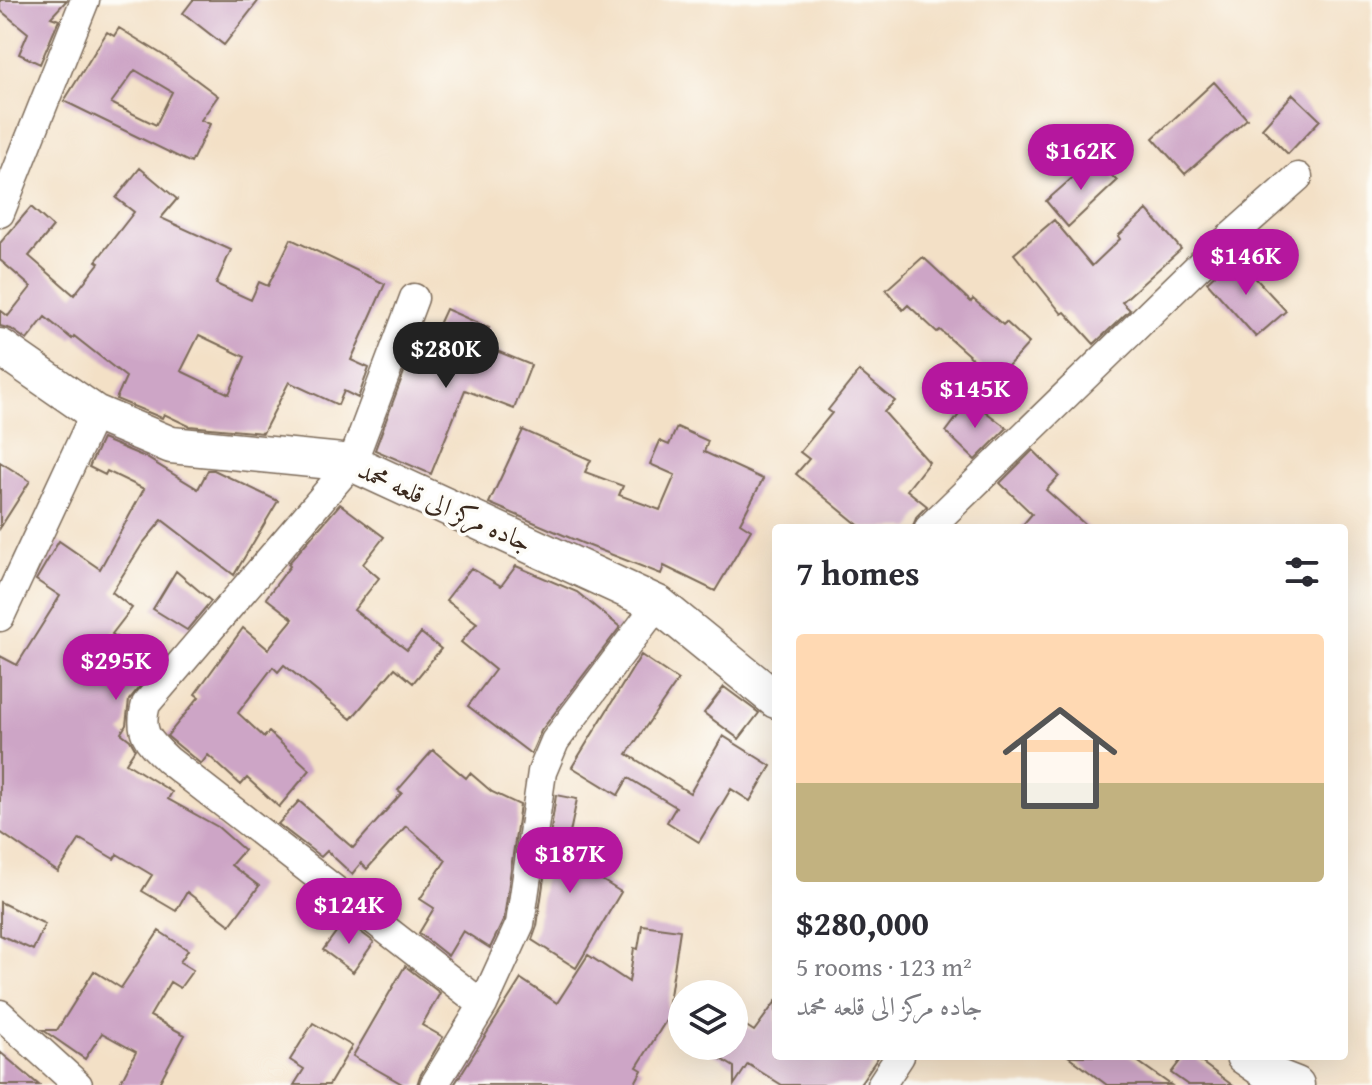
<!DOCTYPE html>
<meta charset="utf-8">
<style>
:root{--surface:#fff;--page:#f2f2f3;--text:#2b2b33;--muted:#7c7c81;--accent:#b5179e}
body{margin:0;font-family:"Gentium Book Plus",Amiri,serif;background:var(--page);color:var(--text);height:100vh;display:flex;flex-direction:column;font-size:30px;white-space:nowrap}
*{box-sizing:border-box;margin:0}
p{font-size:26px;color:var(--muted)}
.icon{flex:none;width:44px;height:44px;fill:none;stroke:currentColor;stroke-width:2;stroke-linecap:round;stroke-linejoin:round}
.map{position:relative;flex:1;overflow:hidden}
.sheet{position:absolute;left:772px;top:524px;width:576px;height:536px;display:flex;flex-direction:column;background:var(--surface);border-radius:8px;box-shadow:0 8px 32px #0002}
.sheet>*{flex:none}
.fabs{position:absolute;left:668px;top:980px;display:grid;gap:16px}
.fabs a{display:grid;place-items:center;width:80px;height:80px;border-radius:50%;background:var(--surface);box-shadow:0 8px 32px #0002;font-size:40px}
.price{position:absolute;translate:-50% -68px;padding:0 18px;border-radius:28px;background:var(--accent);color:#fff;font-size:26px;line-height:52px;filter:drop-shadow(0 2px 4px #0008)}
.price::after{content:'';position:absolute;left:50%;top:48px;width:24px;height:18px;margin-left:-12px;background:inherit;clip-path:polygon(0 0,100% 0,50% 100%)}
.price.selected{background:#222;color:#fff}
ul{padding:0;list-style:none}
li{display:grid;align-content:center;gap:16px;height:424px;padding:0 24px}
li span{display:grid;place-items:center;height:248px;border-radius:8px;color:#555}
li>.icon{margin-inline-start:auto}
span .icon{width:144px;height:144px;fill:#fffc;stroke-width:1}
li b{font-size:34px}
h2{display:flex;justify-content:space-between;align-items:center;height:96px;padding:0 24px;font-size:34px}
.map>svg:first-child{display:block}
.building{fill:#cda5c6;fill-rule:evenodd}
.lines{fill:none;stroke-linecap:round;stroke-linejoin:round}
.minor-casing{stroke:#7b6a59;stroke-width:31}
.tertiary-casing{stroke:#7b6a59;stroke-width:39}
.minor{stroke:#fff;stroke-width:28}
.tertiary{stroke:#fff;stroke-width:36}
.labels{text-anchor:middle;stroke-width:7;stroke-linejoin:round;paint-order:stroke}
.street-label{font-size:26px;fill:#3b2a1e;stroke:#fdfcf7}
</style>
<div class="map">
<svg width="1372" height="1085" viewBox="0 0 1372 1085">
<rect width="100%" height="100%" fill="#fdfcf7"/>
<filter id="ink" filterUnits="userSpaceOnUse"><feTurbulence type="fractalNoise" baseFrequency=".0125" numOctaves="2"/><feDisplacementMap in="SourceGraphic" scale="16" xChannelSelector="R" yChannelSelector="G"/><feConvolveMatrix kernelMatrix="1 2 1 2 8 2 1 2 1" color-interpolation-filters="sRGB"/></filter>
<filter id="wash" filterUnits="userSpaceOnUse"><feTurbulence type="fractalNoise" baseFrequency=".006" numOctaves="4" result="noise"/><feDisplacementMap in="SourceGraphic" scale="32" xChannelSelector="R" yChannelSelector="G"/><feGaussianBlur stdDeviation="1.8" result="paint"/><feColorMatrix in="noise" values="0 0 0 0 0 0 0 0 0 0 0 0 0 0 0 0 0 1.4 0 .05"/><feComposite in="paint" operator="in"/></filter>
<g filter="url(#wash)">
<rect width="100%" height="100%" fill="#f3e0c6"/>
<g id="blocks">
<path class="building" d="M0 0H67L51 17 59 20 40 64 19 54 28 33 0 10Z
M193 0H259L224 45 183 13Z
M119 28 163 55 218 96 201 120 210 124 191 163 64 101 107 32 114 36ZM135 70 172 92 156 125 111 103Z
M1214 82 1247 119 1185 174 1153 138Z
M1293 94 1320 120 1288 154 1262 128Z
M1095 158 1117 181 1068 227 1046 201Z
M140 168 177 199 161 218 231 250 216 284 251 300 259 282 268 286 291 239 385 284 351 360 369 368 358 398 344 391 338 405 289 382 263 433 189 426 164 414 162 418 116 399 126 377 74 336 72 339 45 317 27 340 11 329 0 326V310L8 316 31 287 0 260V243L31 207 53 227 29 256 74 295 99 263 96 261 134 212 116 198ZM199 335 245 357 229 394 181 371Z
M1147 210 1181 249 1122 302 1130 310 1094 344 1065 312 1062 314 1014 254 1054 220 1092 266 1120 239 1118 236Z
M1235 256 1286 311 1256 337 1207 282Z
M923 257 971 302 973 299 1003 325 1006 322 1029 343 996 379 940 330 937 332 908 305 903 310 886 290Z
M446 309 489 328 482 345 531 365 514 409 465 390 431 474 375 450 413 348 426 353Z
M859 371 895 401 884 412 929 462 907 490 927 506 917 516 912 528H862L796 474 809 459 800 452 832 413 828 410Z
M970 400 1007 428 975 460 946 432Z
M677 427 708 441 704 452 763 479 740 523 751 530 715 591 664 566 661 574 582 543 489 503 523 430 591 460 585 472 623 486 619 495 660 510 675 475 650 464 660 441 669 445Z
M102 439 145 457 198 489 208 470H214L278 501 234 575 162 520 143 543 112 592 132 608 112 634 157 665 129 700 126 725 121 733 130 740 135 749 126 763 172 792 168 799 218 827 244 850 231 865 259 886 230 925 187 892 176 911 142 891 152 875 117 854 114 859 80 839 58 872 0 832V656L17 665 60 596 36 580 59 541 100 569 144 489 107 471 105 475 89 467Z
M1033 450 1059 476 1046 490 1089 528H1020L1032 514 1000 483Z
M0 462 30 481 0 528Z
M340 504 384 537 363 564 379 578 354 610 407 650 421 633 441 649 413 683 395 668 351 719 284 665 278 672 273 667 238 713 264 737 269 732 310 770 279 807 247 778 241 785 208 755 201 764 167 736 199 697 195 694 243 628 268 649 293 619 266 598 290 566 288 564Z
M516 566 577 592 620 627 541 731 531 754 468 706 495 670 461 642 477 623 446 600 471 568 501 586Z
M176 571 211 601 187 630 153 609Z
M641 655 678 680 627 754 690 793 723 736 771 766 750 801 731 789 699 842 667 822 676 807 628 778 618 795 572 767Z
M724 687 759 713 739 739 704 713Z
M433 750 466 778 470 773 492 792 520 805 504 919 490 948 463 931 448 956 419 933 434 908 420 899 446 860 406 826 367 869 361 863 352 874 327 851 321 857 278 824 299 801 353 848 402 793 398 790Z
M556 795 577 799 565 857 621 892 576 968 532 940 537 926Z
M0 902 45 924 33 950 0 935Z
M345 920 374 942 353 972 323 950Z
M642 925 680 930 668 1009 672 1011 637 1067 642 1070 634 1085H454L521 979 557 1003 588 955 629 982 634 948 638 949Z
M159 931 188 950 180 962 193 970 180 988 170 982 150 1016 185 1035 158 1085H119L136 1052 102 1033 85 1059 43 1030H57L94 971 121 988Z
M405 966 440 993 422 1025 443 1037 420 1076 417 1085H404L353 1056Z
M776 1001V1056H879L859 1085H782L748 1064 734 1085V1067L700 1046H734V1018L754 1031Z
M313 1023 352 1046 329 1085H294L304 1069 290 1060Z
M0 1052 39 1085H0Z
M1068 1056H1130L1171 1085H1107Z
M1184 1056H1193L1232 1085H1188L1171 1073Z"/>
</g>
</g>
<g filter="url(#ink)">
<use href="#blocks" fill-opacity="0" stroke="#7b6a59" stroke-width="2"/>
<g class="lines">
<defs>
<path id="minor" d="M0 213 85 0
M414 298 352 463 146 704C138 733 148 741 168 760L483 1005
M929 528 1209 256 1298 177
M0 617 95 413
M0 1014 78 1085
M434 1085 483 1005 520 924 542 772 555 741 658 604
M881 1085 900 1056"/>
<path id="tertiary" d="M0 347 95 413 171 445 352 463 658 604 776 700
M1244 1056 1273 1076 1296 1085"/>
</defs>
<use href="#minor" class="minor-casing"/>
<use href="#tertiary" class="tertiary-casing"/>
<use href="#minor" class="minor"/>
<use href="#tertiary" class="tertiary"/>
</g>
</g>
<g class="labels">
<g class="street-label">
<text transform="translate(445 506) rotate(24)" y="9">جاده مرکز الی قلعه محمد</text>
</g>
</g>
</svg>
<div class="fabs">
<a><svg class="icon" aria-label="layers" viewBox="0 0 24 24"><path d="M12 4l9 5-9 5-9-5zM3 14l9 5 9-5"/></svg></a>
</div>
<b class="price" style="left:1081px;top:192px">$162K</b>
<b class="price" style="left:1246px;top:297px">$146K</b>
<b class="price selected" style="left:446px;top:390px">$280K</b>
<b class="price" style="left:975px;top:430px">$145K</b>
<b class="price" style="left:116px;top:702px">$295K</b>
<b class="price" style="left:570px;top:895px">$187K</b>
<b class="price" style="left:349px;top:946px">$124K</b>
<section class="sheet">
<h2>7 homes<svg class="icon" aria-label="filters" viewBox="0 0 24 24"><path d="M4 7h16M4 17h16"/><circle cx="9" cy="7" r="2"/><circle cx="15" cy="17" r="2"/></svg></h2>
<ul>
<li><span style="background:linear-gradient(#ffd9b3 60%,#c2b280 0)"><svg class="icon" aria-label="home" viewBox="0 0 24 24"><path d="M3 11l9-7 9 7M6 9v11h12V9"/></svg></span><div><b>$280,000</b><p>5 rooms · 123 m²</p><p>جاده مرکز الی قلعه محمد</p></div></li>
</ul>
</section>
</div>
